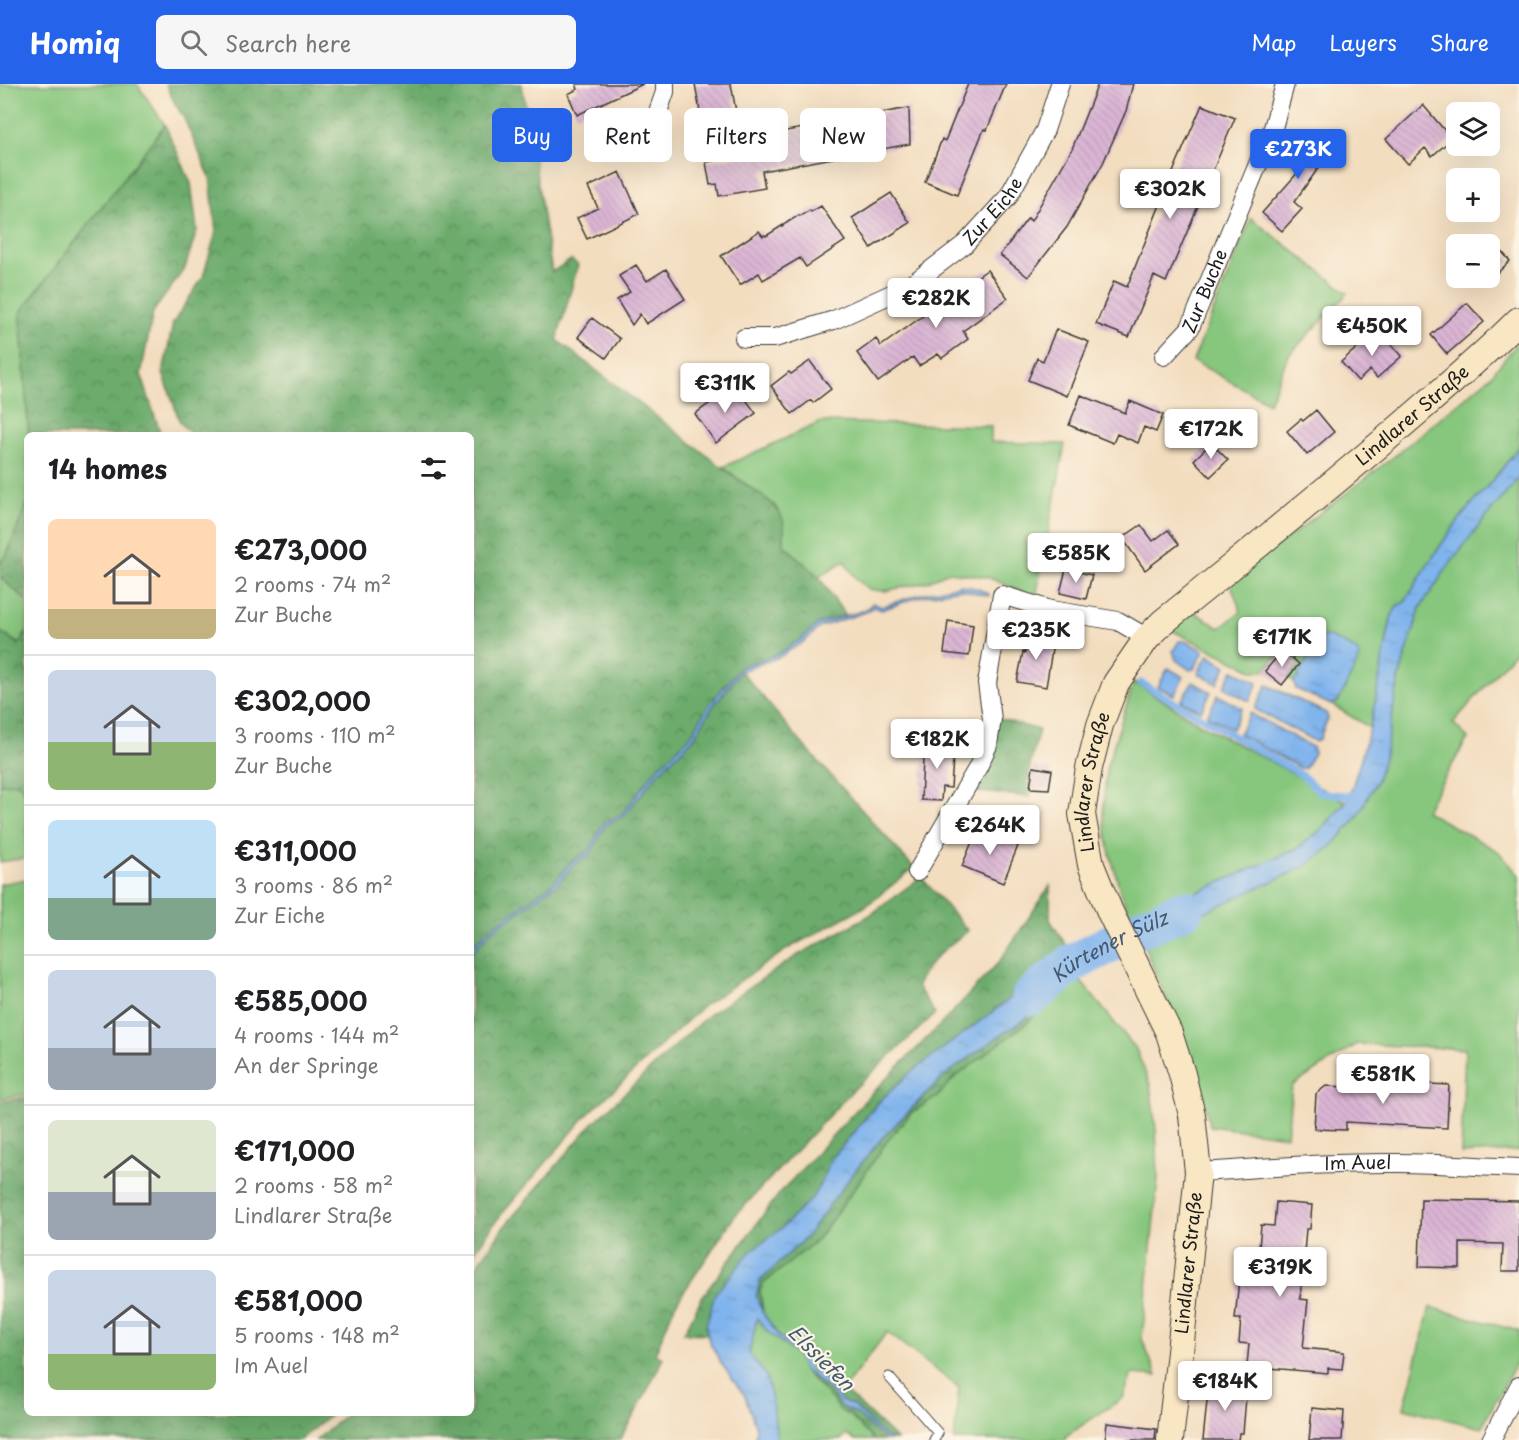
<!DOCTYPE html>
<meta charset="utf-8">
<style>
:root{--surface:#fff;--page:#f6f6f6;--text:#202124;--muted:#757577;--line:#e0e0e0;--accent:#2563eb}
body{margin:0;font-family:"Playpen Sans",sans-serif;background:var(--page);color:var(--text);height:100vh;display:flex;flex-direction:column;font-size:22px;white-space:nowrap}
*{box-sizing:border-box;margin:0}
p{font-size:20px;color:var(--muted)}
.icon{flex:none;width:33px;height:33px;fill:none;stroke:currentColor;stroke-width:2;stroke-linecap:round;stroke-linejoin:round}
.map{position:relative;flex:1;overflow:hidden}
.side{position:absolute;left:24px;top:348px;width:450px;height:984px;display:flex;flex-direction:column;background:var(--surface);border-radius:9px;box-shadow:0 6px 24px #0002}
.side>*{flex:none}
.guide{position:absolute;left:492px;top:24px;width:570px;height:54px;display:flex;gap:12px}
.tools{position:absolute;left:1446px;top:18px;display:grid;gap:12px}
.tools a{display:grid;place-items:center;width:54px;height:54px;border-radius:9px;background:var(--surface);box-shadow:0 6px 24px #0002;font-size:30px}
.price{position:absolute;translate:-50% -51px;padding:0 14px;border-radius:6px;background:#fff;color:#222;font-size:20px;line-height:39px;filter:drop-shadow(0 2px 3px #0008)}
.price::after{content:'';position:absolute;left:50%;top:36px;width:18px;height:14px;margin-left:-9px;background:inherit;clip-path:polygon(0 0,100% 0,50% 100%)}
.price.selected{background:var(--accent);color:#fff}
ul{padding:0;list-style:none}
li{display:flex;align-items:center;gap:18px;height:150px;padding:0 24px}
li+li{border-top:2px solid var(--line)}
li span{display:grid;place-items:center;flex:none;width:168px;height:120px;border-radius:9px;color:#555}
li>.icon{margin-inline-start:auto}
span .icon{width:72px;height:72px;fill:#fffc;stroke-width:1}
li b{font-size:26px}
h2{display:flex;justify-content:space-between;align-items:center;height:72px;padding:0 24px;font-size:26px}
.chip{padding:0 21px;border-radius:9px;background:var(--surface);box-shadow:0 6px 24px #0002;font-size:21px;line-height:54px}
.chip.selected{background:var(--accent);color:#fff}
header{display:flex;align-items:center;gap:36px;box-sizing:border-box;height:84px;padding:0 30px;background:var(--accent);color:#fff}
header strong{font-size:28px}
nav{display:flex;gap:33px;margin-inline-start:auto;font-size:21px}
.search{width:420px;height:54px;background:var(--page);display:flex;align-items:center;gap:15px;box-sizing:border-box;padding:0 21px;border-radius:9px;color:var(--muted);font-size:22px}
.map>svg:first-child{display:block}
.green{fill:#86c67d;stroke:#51714c;stroke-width:1.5}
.forest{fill:url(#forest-crowns);stroke:#446444;stroke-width:1.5}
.water{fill:url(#water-ripples);stroke:#4e6884;stroke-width:1.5}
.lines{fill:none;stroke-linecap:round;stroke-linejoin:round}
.stream{stroke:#80b4ed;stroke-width:7}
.river{stroke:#80b4ed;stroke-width:39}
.building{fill:url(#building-back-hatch)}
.service-casing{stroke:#3c3934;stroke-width:11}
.minor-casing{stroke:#3c3934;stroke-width:20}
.secondary-casing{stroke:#3c3934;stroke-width:28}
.service{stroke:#fff;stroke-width:9}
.minor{stroke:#fff;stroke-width:18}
.secondary{stroke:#f9e7c3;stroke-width:26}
.labels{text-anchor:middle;stroke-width:4.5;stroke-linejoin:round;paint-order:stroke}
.street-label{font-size:18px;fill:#1c1c1c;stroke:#fcf5e5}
.water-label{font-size:20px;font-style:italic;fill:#445970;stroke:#fcf5e5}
</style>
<header>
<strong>Homiq</strong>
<div class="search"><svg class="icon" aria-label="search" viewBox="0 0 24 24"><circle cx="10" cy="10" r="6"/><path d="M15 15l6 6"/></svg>Search here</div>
<nav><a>Map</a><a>Layers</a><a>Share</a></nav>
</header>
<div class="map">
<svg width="1519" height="1356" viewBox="0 0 1519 1356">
<defs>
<pattern id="forest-crowns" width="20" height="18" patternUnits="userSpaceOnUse" patternTransform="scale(1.5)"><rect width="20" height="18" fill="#6cab6c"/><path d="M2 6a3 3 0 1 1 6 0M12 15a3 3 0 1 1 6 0" fill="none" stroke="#588a58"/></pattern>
<pattern id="water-ripples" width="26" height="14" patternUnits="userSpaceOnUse" patternTransform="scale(1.5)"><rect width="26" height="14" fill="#80b4ed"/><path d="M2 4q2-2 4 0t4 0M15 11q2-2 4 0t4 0" fill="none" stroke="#6e9acb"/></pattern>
<pattern id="building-back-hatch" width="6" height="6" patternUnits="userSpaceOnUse" patternTransform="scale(1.5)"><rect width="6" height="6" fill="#dbb5d5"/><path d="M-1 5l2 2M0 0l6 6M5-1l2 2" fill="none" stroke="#bb9bb6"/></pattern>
</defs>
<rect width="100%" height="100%" fill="#fcf5e5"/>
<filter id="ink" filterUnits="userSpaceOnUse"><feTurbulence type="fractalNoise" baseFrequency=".0167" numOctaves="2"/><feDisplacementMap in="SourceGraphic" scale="12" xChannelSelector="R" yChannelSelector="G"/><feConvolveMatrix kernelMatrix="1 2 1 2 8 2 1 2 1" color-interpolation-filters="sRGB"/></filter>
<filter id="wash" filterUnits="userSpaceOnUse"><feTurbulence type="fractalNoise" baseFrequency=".008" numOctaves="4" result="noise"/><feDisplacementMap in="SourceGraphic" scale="24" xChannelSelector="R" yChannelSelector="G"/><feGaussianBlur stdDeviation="1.35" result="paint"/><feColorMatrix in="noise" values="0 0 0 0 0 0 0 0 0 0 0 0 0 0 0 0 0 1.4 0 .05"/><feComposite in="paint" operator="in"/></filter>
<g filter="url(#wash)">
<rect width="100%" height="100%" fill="#f3ddbf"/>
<path class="green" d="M0 0H137L165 41 20 229 29 351H27V419L7 470 0 480Z
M1251 134 1348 209 1288 272 1269 319 1193 277Z
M1519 257V362C1504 385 1484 405 1467 426 1443 455 1424 486 1405 518L1397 522 1391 534 1370 644 1288 594 1299 580 1284 568 1278 574 1276 573 1265 587H1254L1171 546 1193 527 1219 544 1241 528 1230 498 1392 374 1490 293Z
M821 338 991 342V358L1065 360 1036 513 987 493 949 488 926 498 885 507 870 506 857 496 844 477 819 493 784 461C784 446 784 433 774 421L723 383Z
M1519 394V563L1453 639 1468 654 1425 727 1498 767 1519 791V1067L1461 1070 1465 965 1357 960 1292 1002 1287 1052 1210 1042 1199 998 1181 949 1142 857 1209 825 1334 760 1357 733 1377 696 1399 594 1420 524 1446 485 1482 438Z
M0 493 27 517V548L19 560 0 548Z
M1134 598 1200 640 1345 717 1343 721 1322 745 1298 764 1146 831 1131 835 1122 813 1109 766 1103 730 1106 685Z
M19 699 27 715V774L0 778V700Z
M27 795V1010L0 1015V800Z
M1079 895 1136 965 1150 1001 1156 1045 1158 1094 1142 1255 1157 1292 1132 1290 1123 1314 1066 1352 1065 1356H954L959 1304 887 1248 843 1306 832 1297 827 1298 819 1288 808 1286 803 1272 778 1251 763 1229 760 1207 763 1199 817 1156 852 1108 888 1056 912 1028 937 1013 953 995 1024 941Z
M1430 1223 1519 1247V1274L1481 1344 1404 1324Z
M757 1233 767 1247 798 1272 806 1289 832 1315 838 1325 849 1331 874 1356H855L846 1350 841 1356H777L748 1270Z"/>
<path class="forest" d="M166 0H522L552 188 571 176 578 181 557 256 743 399C759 410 781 420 784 441 784 448 784 455 784 461L819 493 845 531 818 540 803 554 778 570 741 583 710 620 690 653 654 688 623 729 603 740 589 767 570 779 555 798 488 846 471 864V351H192L180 338 163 289 173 239 203 193 216 148 210 93 183 32 175 20Z
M165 41 191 99 197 146 185 184 153 228 141 290 161 351H29L20 229Z
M27 419V517L0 493V480L7 470Z
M0 548 19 560 27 548V715L19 699 0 700Z
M741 587 799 656 914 784 864 823 789 864 703 922 584 1034 496 1137 471 1173V869L490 848 557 800 573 781 591 769 605 742 625 731 656 691 693 655 713 622Z
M997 634 1039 646C1034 667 1024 692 1031 713L969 707Z
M921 793 968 847C948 862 926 878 917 902L935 930 852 1007 734 1133 675 1221 655 1270 663 1274C650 1302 636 1330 619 1356H316L333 1342 346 1329H471V1190L503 1144 591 1041 708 931 795 873 870 831Z
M1050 802V836L1070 867 1002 921 909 990 879 1017 830 1077 821 1099 812 1114 781 1145 751 1167 706 1242 708 1250 684 1249 702 1213 779 1110 868 1013 943 938 999 878Z
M1076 892 1079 895 1024 941 953 995 937 1013 912 1028 888 1056 852 1108 817 1156 763 1200 760 1207 763 1229 756 1212 760 1197 806 1153 851 1092 882 1054 948 989 999 952 1024 936Z
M27 1013V1329H332L300 1356H0V1018Z
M806 1289 812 1292 833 1310 840 1322 857 1330 885 1356H874L849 1331 838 1325 832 1315Z
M832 1297 859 1320 897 1356C881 1356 867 1332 855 1323 851 1320 846 1319 841 1317L836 1306 827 1298Z"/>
<path class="water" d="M1519 362V394L1482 438 1446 485 1420 524 1399 594 1385 671 1377 696 1357 733 1334 760 1306 782 1142 857 1131 835 1146 831 1298 764 1322 745 1343 721 1350 711 1370 644 1391 534 1397 522 1405 518C1424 486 1443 455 1467 426 1484 405 1504 385 1519 362Z
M960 501 979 505 989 510V512L960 505 918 513 882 526 873 523 866 528 820 543 805 557 779 573 741 587 713 622 693 655 656 691 625 731 605 742 591 769 573 781 557 800 490 848 471 869V864L488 846 555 798 570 779 589 767 603 740 623 729 654 688 690 653 710 620 741 583 778 570 803 554 818 540 865 526 873 519 881 523 917 511Z
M1328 552 1356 566 1360 573 1338 618 1331 621 1296 605 1294 599 1320 553Z
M1179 557H1185L1203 566V569L1194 585 1190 586 1176 576 1173 567Z
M1208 571 1226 582 1217 600 1198 589Z
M1168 584 1184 593 1174 611 1158 603Z
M1233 586 1258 598 1250 616H1247L1224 603Z
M1193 598 1211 608 1201 627 1181 617Z
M1267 601 1326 629 1328 634 1319 656 1316 658 1255 625Z
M1218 611 1242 624 1232 645 1207 632Z
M1250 629 1312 663 1314 669 1305 684H1300L1239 650Z
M1070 867 1076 892 1024 936 999 952 948 989 927 1009 882 1054 851 1092 806 1153 760 1197 756 1212 763 1229 778 1251 803 1272 807 1279 809 1286 819 1288C827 1299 836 1305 841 1317L854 1322 884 1352 891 1356H885L857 1330 840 1322 833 1310 813 1292 806 1289 801 1281 798 1272 767 1247 757 1234 749 1270 766 1291 773 1320 777 1356H755L756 1344 745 1312 721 1279 709 1257 706 1242 715 1210 751 1167 781 1145 812 1114 821 1099 830 1077 879 1018 909 990 1002 921Z"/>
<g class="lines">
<path class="stream" d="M1141 599 1302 691 1321 709 1358 712"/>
<path class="river" id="s1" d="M1031 913 1073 879 1136 846 1185 825"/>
</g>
<g id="blocks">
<path class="building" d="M576 0H643L577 31 568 10 578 5Z
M695 0H731L737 33 702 39Z
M968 0H1006L987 46 984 45 957 111 925 98 942 55 945 57Z
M1098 0H1133L1126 27 1103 79 1067 143 1028 193 1000 171 1028 134 1031 137 1072 65Z
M1202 21 1235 34 1166 198 1154 192 1129 253 1096 240 1114 197 1127 203 1176 81Z
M1423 21 1452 55 1432 72 1425 64 1408 80 1386 55Z
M909 24 910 60 762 87 765 104 719 112 717 100 710 101 706 78 783 65 780 48 849 36 848 35Z
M1309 47 1333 64 1294 118 1302 125 1282 147 1262 129 1301 85 1288 76Z
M620 88 639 130 587 155 577 134 598 124 588 103Z
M891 109 910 139 871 164 852 134Z
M821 122 845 157 806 183 800 174 763 196 759 189 740 201 721 172 759 147 763 152 765 151 766 152 799 131 800 132 810 126 811 128Z
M1490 154 1510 177 1490 196Z
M636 181 647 197 666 185 685 215 646 240 640 230 632 241 617 216 630 208 619 192Z
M987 186 1008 214 963 247 968 255 942 274 938 270 919 282 913 273 878 298 857 269 876 255 881 262Z
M1467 219 1484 238 1447 270 1431 251Z
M592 234 620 255 606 274 578 253Z
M1056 245 1089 258 1067 312 1028 296 1037 274 1043 277Z
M1378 245 1402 272 1377 294 1370 286 1358 297 1341 278Z
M810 277 831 305 813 319 811 316 792 330 771 302 789 288 791 290Z
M735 301 756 329 716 359 695 330Z
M1081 311 1125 329 1130 317 1163 331 1156 348 1144 343 1138 359 1117 350 1113 359 1069 341Z
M1316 326 1334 348 1307 371 1287 347 1301 335 1303 337Z
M1211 359 1228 376 1210 393 1194 376Z
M1141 441 1153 457 1168 446 1179 460 1145 486 1122 454Z
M1066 485 1092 491 1086 515 1060 509Z
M948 537 973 541 969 572 944 569Z
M1028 550 1054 554 1046 603 1017 598 1023 568 1025 569Z
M1284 567 1299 580 1282 601 1265 587 1277 573 1278 574Z
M924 657 954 660 951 704 942 703 941 717 921 716Z
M1033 683 1052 686 1049 705 1030 704Z
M977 746 1018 762 1003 799 962 782Z
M1368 997 1449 1001 1447 1044 1346 1038V1046L1314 1045 1316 1010 1326 1002 1368 1004Z
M1421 1115 1519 1117V1187H1502L1503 1160 1460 1159V1184L1419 1183Z
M1276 1118 1312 1121 1310 1145H1306L1300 1215 1308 1216 1303 1264 1344 1268 1342 1285 1328 1284V1289L1247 1282 1249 1260 1239 1259 1241 1235H1235L1240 1186 1255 1188 1257 1164H1259L1261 1141 1274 1142Z
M1209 1298 1247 1302 1243 1349H1239L1238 1356H1203Z
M1312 1324 1344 1327 1342 1356H1309Z
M1107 1339 1156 1345 1155 1356H1105Z"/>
</g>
</g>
<g filter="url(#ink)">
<use href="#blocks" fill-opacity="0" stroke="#3c3934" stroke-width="1.5"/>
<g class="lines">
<defs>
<path id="service" d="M889 1293 938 1349 934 1356"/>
<g id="minor">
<path d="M654 39 665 8V0"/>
<path id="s2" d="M744 254H775L834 236 911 201 965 160 1008 113 1045 46 1060 0"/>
<path id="s3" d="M1164 272 1190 244 1273 44 1285 0"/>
<path d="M917 788 978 683 988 661 992 635 987 599 1002 511 1051 526 1118 537 1147 554"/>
<path id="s4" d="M1198 1088C1265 1084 1333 1078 1400 1079 1440 1079 1479 1083 1519 1084"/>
<path d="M1491 1356 1519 1302"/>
</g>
<g id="secondary">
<path id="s5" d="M1170 1356 1180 1268 1198 1088 1192 1031 1182 990 1169 949 1110 828 1091 781 1082 730 1089 684 1100 641 1116 599 1147 554 1163 538C1238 478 1312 417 1386 355 1431 316 1477 278 1519 236"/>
</g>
</defs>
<use href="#service" class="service-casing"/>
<use href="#minor" class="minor-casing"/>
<use href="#secondary" class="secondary-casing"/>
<use href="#service" class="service"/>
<use href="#minor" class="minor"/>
<use href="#secondary" class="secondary"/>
</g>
</g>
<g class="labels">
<g class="street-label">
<text dy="6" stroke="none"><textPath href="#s2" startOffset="288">Zur Eiche</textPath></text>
<text dy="6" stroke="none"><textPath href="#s3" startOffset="78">Zur Buche</textPath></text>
<text dy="6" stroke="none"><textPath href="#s5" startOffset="1186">Lindlarer Straße</textPath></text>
<text dy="6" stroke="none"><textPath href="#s5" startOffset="682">Lindlarer Straße</textPath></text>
<text dy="6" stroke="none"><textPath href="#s4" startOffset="160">Im Auel</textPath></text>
<text dy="6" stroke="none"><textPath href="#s5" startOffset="178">Lindlarer Straße</textPath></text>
</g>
<g class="water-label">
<text dy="7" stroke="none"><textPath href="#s1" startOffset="94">Kürtener Sülz</textPath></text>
<text transform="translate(821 1274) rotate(45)" y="7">Elssiefen</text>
</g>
</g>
</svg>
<div class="tools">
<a><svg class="icon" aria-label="layers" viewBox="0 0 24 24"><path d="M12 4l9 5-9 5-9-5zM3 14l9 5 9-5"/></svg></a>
<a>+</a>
<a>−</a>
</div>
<b class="price selected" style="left:1298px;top:96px">€273K</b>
<b class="price" style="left:1170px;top:136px">€302K</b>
<b class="price" style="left:936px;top:245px">€282K</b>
<b class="price" style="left:1372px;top:273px">€450K</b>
<b class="price" style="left:725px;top:330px">€311K</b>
<b class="price" style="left:1211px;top:376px">€172K</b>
<b class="price" style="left:1076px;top:500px">€585K</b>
<b class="price" style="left:1036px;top:577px">€235K</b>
<b class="price" style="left:1282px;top:584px">€171K</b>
<b class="price" style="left:937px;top:686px">€182K</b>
<b class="price" style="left:990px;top:772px">€264K</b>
<b class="price" style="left:1383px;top:1021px">€581K</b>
<b class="price" style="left:1280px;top:1214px">€319K</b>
<b class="price" style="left:1225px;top:1328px">€184K</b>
<div class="guide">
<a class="chip selected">Buy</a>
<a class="chip">Rent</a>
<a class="chip">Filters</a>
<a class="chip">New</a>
</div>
<section class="side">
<h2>14 homes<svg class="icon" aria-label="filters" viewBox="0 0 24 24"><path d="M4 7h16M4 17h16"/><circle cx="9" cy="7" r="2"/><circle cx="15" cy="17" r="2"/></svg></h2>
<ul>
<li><span style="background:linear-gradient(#ffd9b3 75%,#c2b280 0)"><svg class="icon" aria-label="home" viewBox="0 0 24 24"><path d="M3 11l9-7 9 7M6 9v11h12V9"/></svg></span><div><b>€273,000</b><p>2 rooms · 74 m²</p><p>Zur Buche</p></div></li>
<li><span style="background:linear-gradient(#c9d6e8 60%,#8fb573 0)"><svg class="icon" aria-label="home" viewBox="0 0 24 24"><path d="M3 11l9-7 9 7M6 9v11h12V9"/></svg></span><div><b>€302,000</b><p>3 rooms · 110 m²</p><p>Zur Buche</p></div></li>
<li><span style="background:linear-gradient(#bfe0f5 65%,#7fa58c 0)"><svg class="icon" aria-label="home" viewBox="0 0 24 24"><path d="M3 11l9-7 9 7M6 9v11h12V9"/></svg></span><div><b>€311,000</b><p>3 rooms · 86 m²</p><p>Zur Eiche</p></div></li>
<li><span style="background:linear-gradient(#c9d6e8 65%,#9aa5b1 0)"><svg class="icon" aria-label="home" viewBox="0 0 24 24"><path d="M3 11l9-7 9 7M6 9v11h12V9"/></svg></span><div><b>€585,000</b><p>4 rooms · 144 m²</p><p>An der Springe</p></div></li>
<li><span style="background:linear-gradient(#dfe7d0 60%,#9aa5b1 0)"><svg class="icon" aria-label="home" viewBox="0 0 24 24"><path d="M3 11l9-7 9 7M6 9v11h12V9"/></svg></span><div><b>€171,000</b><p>2 rooms · 58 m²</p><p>Lindlarer Straße</p></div></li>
<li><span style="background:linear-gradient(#c9d6e8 70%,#8fb573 0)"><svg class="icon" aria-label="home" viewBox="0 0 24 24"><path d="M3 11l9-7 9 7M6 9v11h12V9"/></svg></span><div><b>€581,000</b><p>5 rooms · 148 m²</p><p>Im Auel</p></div></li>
</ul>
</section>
</div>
